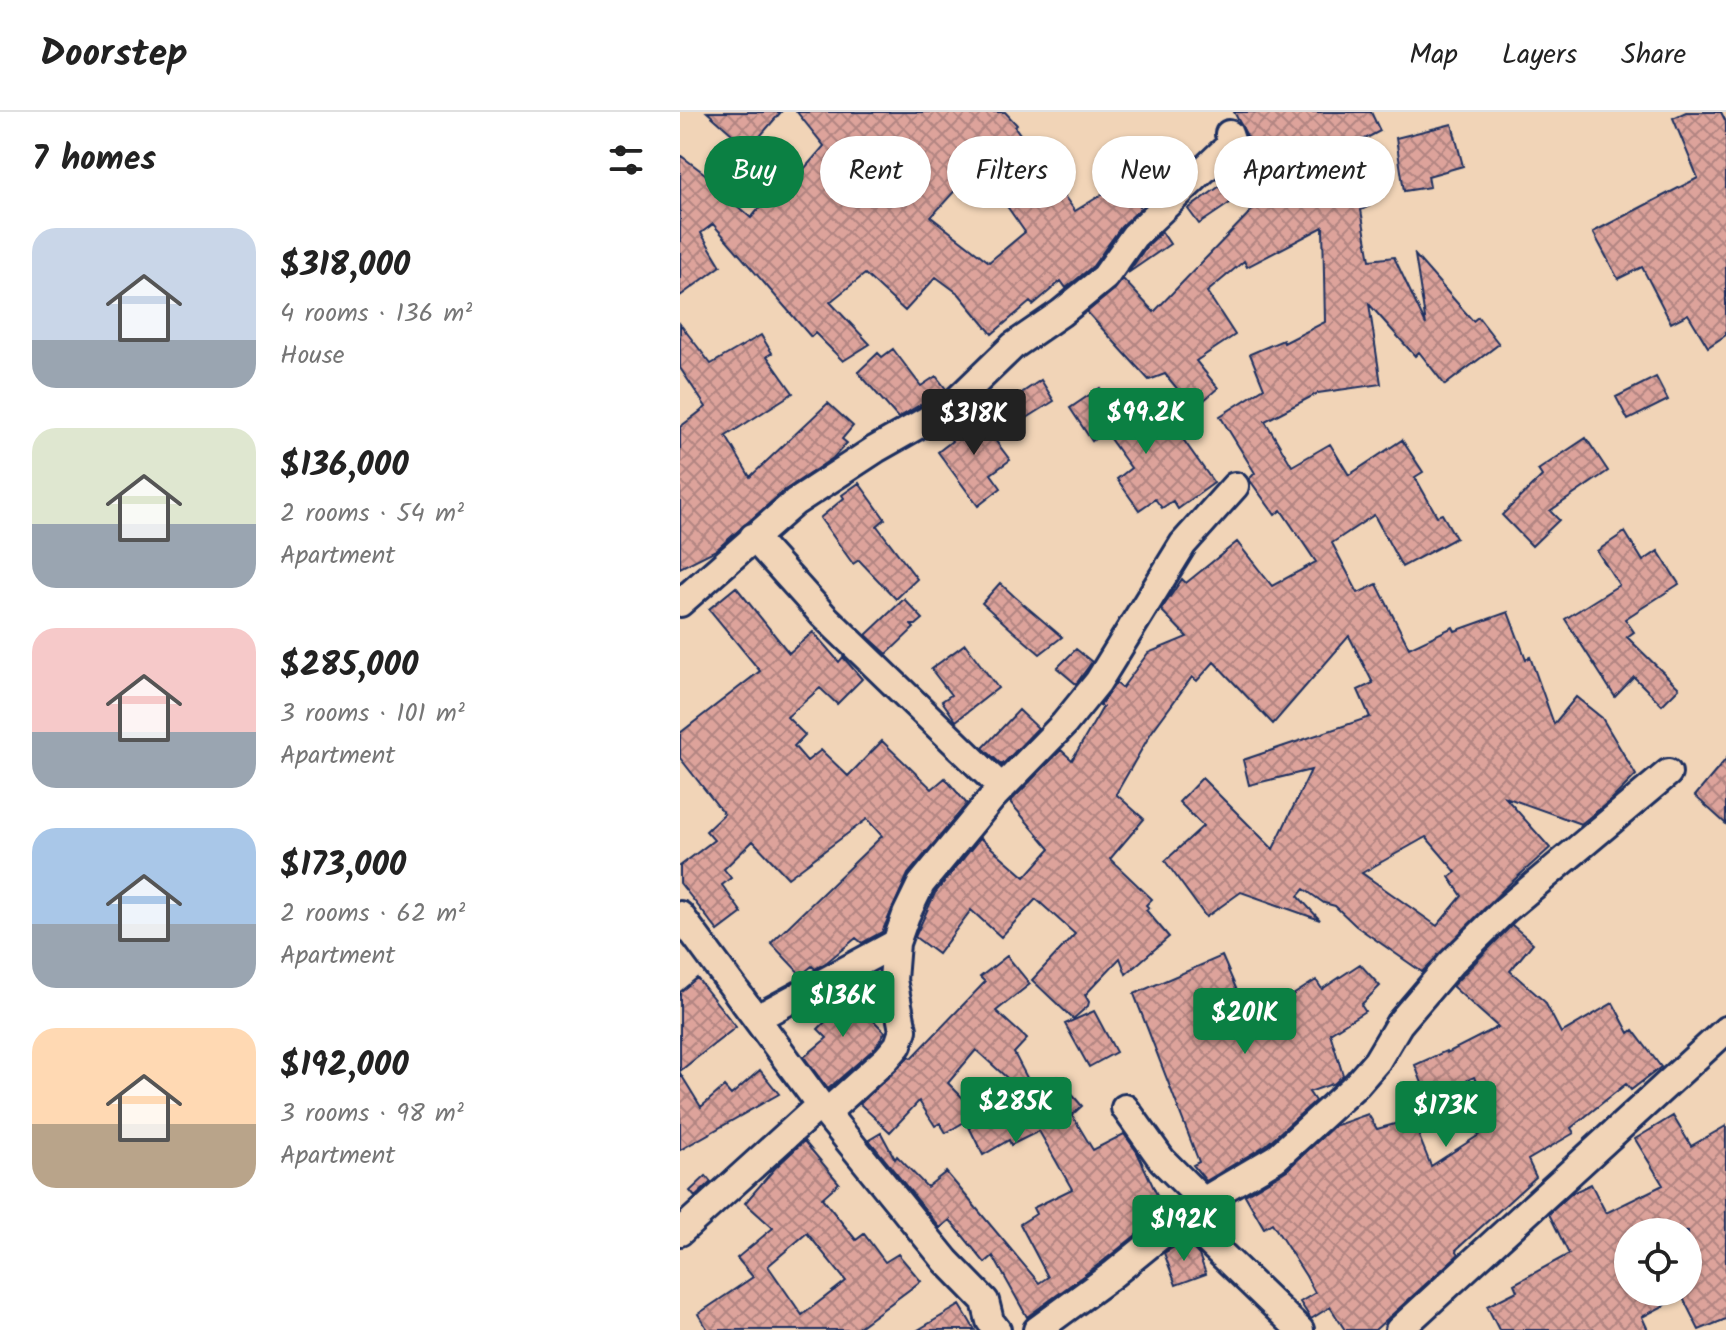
<!DOCTYPE html>
<meta charset="utf-8">
<style>
:root{--surface:#fff;--page:#f6f6f6;--text:#222;--muted:#767676;--line:#e0e0e0;--accent:#0b8043}
body{margin:0;font-family:Kalam,sans-serif;background:var(--page);color:var(--text);height:100vh;display:flex;flex-direction:column;font-size:30px;white-space:nowrap}
*{box-sizing:border-box;margin:0}
p{font-size:26px;color:var(--muted)}
.icon{flex:none;width:44px;height:44px;fill:none;stroke:currentColor;stroke-width:2;stroke-linecap:round;stroke-linejoin:round}
.map{position:relative;flex:1;overflow:hidden}
.side{display:flex;flex-direction:column;background:var(--surface);width:680px}
.side>*{flex:none}
.hud{position:absolute;left:24px;top:24px;width:760px;height:72px;display:flex;gap:16px}
.fabs{position:absolute;left:934px;top:1106px;display:grid;gap:16px}
.fabs a{display:grid;place-items:center;width:88px;height:88px;border-radius:50%;background:var(--surface);box-shadow:0 2px 6px #0004;font-size:40px}
.price{position:absolute;translate:-50% -68px;padding:0 18px;border-radius:8px;background:var(--accent);color:#fff;font-size:26px;line-height:52px;filter:drop-shadow(0 2px 4px #0008)}
.price::after{content:'';position:absolute;left:50%;top:48px;width:24px;height:18px;margin-left:-12px;background:inherit;clip-path:polygon(0 0,100% 0,50% 100%)}
.price.current{background:#222;color:#fff}
ul{padding:0;list-style:none}
li{display:flex;align-items:center;gap:24px;height:200px;padding:0 32px}
li span{display:grid;place-items:center;flex:none;width:224px;height:160px;border-radius:24px;color:#555}
li>.icon{margin-inline-start:auto}
span .icon{width:96px;height:96px;fill:#fffc;stroke-width:1}
li b{font-size:34px}
h2{display:flex;justify-content:space-between;align-items:center;height:96px;padding:0 32px;font-size:34px}
.tag{padding:0 28px;border-radius:36px;background:var(--surface);box-shadow:0 2px 6px #0004;font-size:28px;line-height:72px}
.tag.current{background:var(--accent);color:#fff}
header{display:flex;align-items:center;gap:48px;box-sizing:border-box;height:112px;padding:0 40px;background:var(--surface);border-bottom:2px solid var(--line)}
header strong{font-size:38px}
nav{display:flex;gap:44px;margin-inline-start:auto;font-size:28px}
main{display:flex;flex:1;min-height:0}
.map>svg:first-child{display:block}
.building{fill:url(#building-cross-hatch);stroke:#1b2f5e;stroke-width:2;fill-rule:evenodd}
.lines{fill:none;stroke-linecap:round;stroke-linejoin:round}
.minor-casing{stroke:#1b2f5e;stroke-width:32}
.minor{stroke:#f1d4b7;stroke-width:26}
</style>
<header>
<strong>Doorstep</strong>
<nav><a>Map</a><a>Layers</a><a>Share</a></nav>
</header>
<main>
<section class="side">
<h2>7 homes<svg class="icon" aria-label="filters" viewBox="0 0 24 24"><path d="M4 7h16M4 17h16"/><circle cx="9" cy="7" r="2"/><circle cx="15" cy="17" r="2"/></svg></h2>
<ul>
<li><span style="background:linear-gradient(#c9d6e8 70%,#9aa5b1 0)"><svg class="icon" aria-label="home" viewBox="0 0 24 24"><path d="M3 11l9-7 9 7M6 9v11h12V9"/></svg></span><div><b>$318,000</b><p>4 rooms · 136 m²</p><p>House</p></div></li>
<li><span style="background:linear-gradient(#dfe7d0 60%,#9aa5b1 0)"><svg class="icon" aria-label="home" viewBox="0 0 24 24"><path d="M3 11l9-7 9 7M6 9v11h12V9"/></svg></span><div><b>$136,000</b><p>2 rooms · 54 m²</p><p>Apartment</p></div></li>
<li><span style="background:linear-gradient(#f6c9c9 65%,#9aa5b1 0)"><svg class="icon" aria-label="home" viewBox="0 0 24 24"><path d="M3 11l9-7 9 7M6 9v11h12V9"/></svg></span><div><b>$285,000</b><p>3 rooms · 101 m²</p><p>Apartment</p></div></li>
<li><span style="background:linear-gradient(#a9c7e8 60%,#9aa5b1 0)"><svg class="icon" aria-label="home" viewBox="0 0 24 24"><path d="M3 11l9-7 9 7M6 9v11h12V9"/></svg></span><div><b>$173,000</b><p>2 rooms · 62 m²</p><p>Apartment</p></div></li>
<li><span style="background:linear-gradient(#ffd9b3 60%,#b9a48a 0)"><svg class="icon" aria-label="home" viewBox="0 0 24 24"><path d="M3 11l9-7 9 7M6 9v11h12V9"/></svg></span><div><b>$192,000</b><p>3 rooms · 98 m²</p><p>Apartment</p></div></li>
</ul>
</section>
<div class="map">
<svg width="1046" height="1218" viewBox="0 0 1046 1218">
<defs>
<pattern id="building-cross-hatch" width="8" height="8" patternUnits="userSpaceOnUse" patternTransform="scale(2)"><rect width="8" height="8" fill="#dda39b"/><path d="M0 0l8 8M0 8l8-8" fill="none" stroke="#b28582"/></pattern>
</defs>
<rect width="100%" height="100%" fill="#f1d4b7"/>
<filter id="ink" filterUnits="userSpaceOnUse"><feTurbulence type="fractalNoise" baseFrequency=".0125" numOctaves="2"/><feDisplacementMap in="SourceGraphic" scale="16" xChannelSelector="R" yChannelSelector="G"/><feConvolveMatrix kernelMatrix="1 2 1 2 8 2 1 2 1" color-interpolation-filters="sRGB"/></filter>
<g filter="url(#ink)">
<path class="building" d="M27 0H101L69 37Z
M117 0H325L337 13 335 15 395 99 444 69 461 96 441 115 413 154 386 176 381 169 353 193 350 190 312 222 279 182 256 165 225 199 185 162 150 190 190 232 163 249 135 221 131 225 33 112 21 121 41 154 0 184V43L33 68 31 71 71 106 105 66 111 72 144 34ZM298 53 345 120 309 150 251 105Z
M554 0H691L700 19 664 38 689 94 681 98 690 148 714 145 746 213 735 143 793 209 798 205 819 232 765 273 739 240 735 244 689 192 701 272 638 281 585 309 612 354 650 332 669 363 722 328 743 360 735 365 757 404 762 402 776 426 722 455 694 403 652 431 678 481 697 472 729 536 773 515 775 519 828 500 846 547 850 545 874 612 896 585 922 606 956 663 931 688 901 712 825 685 870 736 825 776 742 860 676 814 655 794 644 791 624 777 618 784 640 808 561 780 526 805 485 749 523 714 499 690 522 666 593 737 631 658 569 673 563 648 690 605 678 578 693 571 669 524 593 612 534 550 517 569 512 565 471 621 436 682 464 707 430 747 472 787 466 793 469 796 466 798 489 825 446 862 440 846 405 883 409 890 408 894 393 907 352 868 395 822 356 787 321 825 291 798 258 842 235 825 255 781 300 726 345 765 370 737 330 690 381 638 392 648 423 595 420 593 436 571 442 576 468 541 507 525 481 498 502 467 506 471 557 430 592 474 636 450 601 398 595 403 569 367 575 361 540 304 584 276 570 242 603 228 604 231 645 210 643 115 567 155 564 149 527 180 555 223 516 249 538 276 514 297 485 262 469 268 407 200 435 177 443 167 474 200 597 72 590 64 519 112 508 97 579 46ZM746 725 776 760 769 765 782 784 757 814 682 761Z
M1006 0H1041L1046 10V223L1028 235 1008 202 991 211 962 155 938 167 913 120 1018 66 993 6Z
M772 12 783 54 748 64 750 75 724 79 716 26Z
M482 120 490 132 448 161 466 135Z
M0 212 31 252 81 223 92 241 87 244 113 281 46 324 70 365 148 291 173 314 162 327 167 331 153 346 105 378 36 438 0 456V315L26 295 0 256Z
M213 237 241 274 256 264 266 277 218 306 178 260 198 241 202 245Z
M976 265 988 288 948 308 936 285Z
M361 268 374 289 347 306 334 286Z
M420 276 454 326 464 320 468 324 490 309 534 371 498 397 493 389 482 396 475 387 459 398 437 367 451 356 425 320 412 329 390 296Z
M285 303 290 309 297 304 330 348 311 362 321 376 298 394 258 340 272 329 263 317Z
M906 326 928 359 870 399 879 408 852 434 822 403 862 364 858 358Z
M179 371 205 407 197 414 237 467 216 487 179 448 173 452 140 406 164 386 162 383Z
M945 420 963 449 978 439 999 472 945 507 954 520 947 525 999 576 982 593 954 565 935 585 885 507 939 473 917 439Z
M320 471 335 485 382 525 360 542 333 519 302 491Z
M56 475 109 541 133 520 159 550 163 545 182 567 157 592 140 576 107 605 125 623 114 634 127 649 141 638 168 664 202 629 252 677 265 666 287 692 228 762 202 820 182 831 176 826 147 850 135 857 132 854 121 863 91 831 202 724 187 707 108 766 73 729 44 757 51 766 42 773 62 801 38 819 0 771V754L34 728 26 719 44 702 0 646V621L80 559 29 497Z
M224 487 243 507 236 513H231L234 516 207 542 186 523Z
M285 532 318 576 276 609 262 589 271 583 251 557Z
M396 537 412 550 396 572 377 556Z
M339 598 358 616 322 653 303 636Z
M1046 647V712L1015 684Z
M832 813 853 831 830 859 865 890 881 921 933 891 949 921 953 918 981 955 951 978 946 972 891 1016 894 1021 848 1048 856 1065 776 1138 779 1142 695 1218H665L650 1195 631 1207 620 1190 635 1181 626 1164 592 1111 584 1116 565 1083 607 1058 654 1014 688 1002 697 1017 732 1007 751 1054 799 1023 792 1013 810 1001 794 965 748 987 735 953 766 939 767 941 818 915 772 874Z
M327 844 350 872 316 899 347 927 334 941 356 983 377 965 402 994 392 1003 413 1038 444 1022 457 1040 485 1100 422 1150 347 1205 313 1144 305 1151 270 1108 260 1116 189 1028 201 1021 215 1047 217 1044 247 1075 266 1060 359 1171 368 1165 340 1112 356 1102 353 1096 392 1077 359 1019 331 1033 329 1028 303 1043 286 1009 266 1021 260 1011 255 1014 239 989 210 1020 180 992 229 944 232 946 305 870 300 865ZM296 938 336 974 294 997 268 971Z
M542 844 568 904 605 888 636 868 642 877 680 852 700 874 681 893 685 899 650 921 663 963 655 971 629 980 635 989 586 1033 526 1069 513 1053 519 1050 454 882Z
M17 866 56 915 0 959V880Z
M163 878 205 920 195 936 148 977 124 945 147 926 138 917 146 909 139 902 142 898 139 895Z
M414 899 436 940 409 955 385 912Z
M80 958 99 982 0 1038V961L21 995 44 975 51 983Z
M993 1004 1011 1034 1046 1014V1207L1019 1218 1002 1184 962 1205 968 1218H819L807 1194 837 1179 834 1172 889 1142 869 1102 892 1081 911 1072 926 1101 983 1073 955 1027ZM948 1120H1008V1180H948Z
M124 1029 159 1071 142 1086 176 1128 184 1122 205 1150 218 1142 241 1169 175 1218H28L18 1202 73 1165 57 1146 93 1116 65 1091 95 1056ZM127 1121 166 1169 122 1203 88 1154Z
M26 1064 31 1070 15 1085 10 1079Z
M505 1129 519 1143 526 1162 496 1173 484 1141Z
M280 1193 295 1218H238Z"/>
<g class="lines">
<defs>
<path id="minor" d="M73 425 143 503 322 676
M0 491 115 390 196 337 270 295 333 234 381 201 425 165 454 124 552 31 549 22
M0 803 146 1001 266 1149 305 1189 310 1209 317 1218
M77 906 216 831
M445 996 482 1048 523 1089
M146 1001 206 947 218 933 223 918 213 868 216 831 226 803 241 772 312 686 384 612 418 570 503 432 555 374
M504 1106 620 1218
M0 1120 140 993
M357 1218 432 1163 523 1089 596 1046 677 972 697 949 719 912 771 851 825 798 988 661
M719 1218 1046 918"/>
</defs>
<use href="#minor" class="minor-casing"/>
<use href="#minor" class="minor"/>
</g>
</g>
</svg>
<div class="fabs">
<a><svg class="icon" aria-label="locate" viewBox="0 0 24 24"><circle cx="12" cy="12" r="6"/><path d="M12 2v4M12 18v4M2 12h4M18 12h4"/></svg></a>
</div>
<b class="price" style="left:466px;top:344px">$99.2K</b>
<b class="price current" style="left:294px;top:345px">$318K</b>
<b class="price" style="left:163px;top:927px">$136K</b>
<b class="price" style="left:565px;top:944px">$201K</b>
<b class="price" style="left:336px;top:1033px">$285K</b>
<b class="price" style="left:766px;top:1037px">$173K</b>
<b class="price" style="left:504px;top:1151px">$192K</b>
<div class="hud">
<a class="tag current">Buy</a>
<a class="tag">Rent</a>
<a class="tag">Filters</a>
<a class="tag">New</a>
<a class="tag">Apartment</a>
</div>
</div>
</main>
